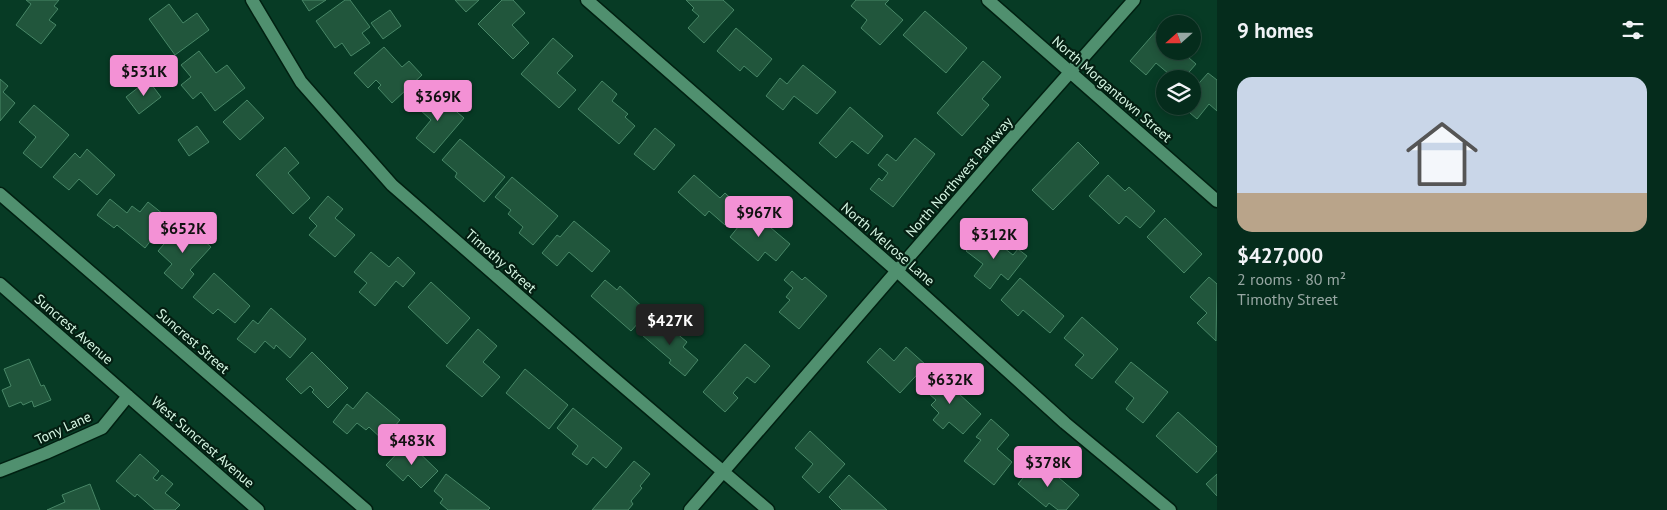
<!DOCTYPE html>
<meta charset="utf-8">
<style>
:root{--surface:#052c1c;--page:#0e3425;--text:#f1f3f6;--muted:#97a7a3;--line:#26483b;--accent:#f391d5}
body{margin:0;font-family:"PT Sans",sans-serif;background:var(--page);color:var(--text);height:100vh;display:flex;flex-direction:column;font-size:19px;white-space:nowrap}
*{box-sizing:border-box;margin:0}
p{font-size:16px;color:var(--muted)}
.icon{flex:none;width:28px;height:28px;fill:none;stroke:currentColor;stroke-width:2;stroke-linecap:round;stroke-linejoin:round}
.map{position:relative;flex:1;overflow:hidden}
.sheet{display:flex;flex-direction:column;background:var(--surface);width:450px}
.sheet>*{flex:none}
.needle{width:32px;rotate:249deg}
.tools{position:absolute;left:1156px;top:15px;display:grid;gap:10px}
.tools a{display:grid;place-items:center;width:45px;height:45px;border-radius:50%;background:var(--surface);box-shadow:0 2px 8px #0003,0 0 0 1px var(--line);font-size:25px}
.price{position:absolute;translate:-50% -42px;padding:0 11px;border-radius:5px;background:var(--accent);color:#111;font-size:16px;line-height:32px;filter:drop-shadow(0 1px 2px #0008)}
.price::after{content:'';position:absolute;left:50%;top:30px;width:15px;height:11px;margin-left:-8px;background:inherit;clip-path:polygon(0 0,100% 0,50% 100%)}
.price.active{background:#222;color:#fff}
ul{padding:0;list-style:none}
li{display:grid;align-content:center;gap:10px;height:265px;padding:0 20px}
li+li{border-top:1px solid var(--line)}
li span{display:grid;place-items:center;height:155px;border-radius:15px;color:#555}
li>.icon{margin-inline-start:auto}
span .icon{width:90px;height:90px;fill:#fffc;stroke-width:1}
li b{font-size:21px}
h2{display:flex;justify-content:space-between;align-items:center;height:60px;padding:0 20px;font-size:21px}
main{display:flex;flex:1;min-height:0}
.map>svg:first-child{display:block}
.building{fill:#21563c;stroke:#488767}
.lines{fill:none;stroke-linecap:round;stroke-linejoin:round}
.minor-casing{stroke:#002011;stroke-width:15}
.minor{stroke:#50906f;stroke-width:12}
.labels{text-anchor:middle;stroke-width:4.5;stroke-linejoin:round;paint-order:stroke}
.street-label{font-size:14px;fill:#d7f7e4;stroke:#041f12}
</style>
<main>
<div class="map">
<svg width="1217" height="510" viewBox="0 0 1217 510">
<rect width="100%" height="100%" fill="#073b25"/>
<path class="building" d="M26 0H59L54 6 58 9 49 20 56 25 41 44 16 25 31 4Z
M302 0H326L309 11Z
M345 0H350L370 27 362 33 370 43 351 56 342 43 335 48 316 21Z
M455 0H479L466 12Z
M502 0H513L525 13 512 25 529 43 513 59 478 24Z
M686 0H723L734 10 704 43 688 28 699 16 692 10 694 8Z
M856 0H889L885 4 903 20 880 45 861 28 867 20 851 6Z
M169 4 183 23 197 13 209 30 175 55 149 19Z
M390 10 401 26 383 39 371 23Z
M925 11 967 48 946 73 903 35Z
M736 28 772 59 757 77 744 66 740 71 717 51Z
M1157 30 1165 37V51H1181L1196 64 1183 79H1175L1156 63 1146 75 1130 61Z
M553 38 573 56 557 73 576 90 559 108 521 74Z
M384 47 402 67 409 61 422 75 392 103 378 88 381 85 376 80 368 88 354 73Z
M199 51 216 73 227 65 245 88 215 111 201 92 193 99 181 85 191 77 181 65Z
M983 61 1001 77 982 99 989 105 962 136 937 113Z
M803 65 836 92 817 114 794 96 783 110 766 96 780 78 787 84Z
M1208 73 1217 80V111L1209 104 1197 119 1182 106H1192V91Z
M0 79 8 86 3 92 15 103 0 121Z
M148 80 161 97 139 114 126 97Z
M602 81 617 94 612 101 628 114 625 117 635 126 619 144 578 109Z
M432 91 464 118 434 153 416 138 431 120 418 108Z
M247 100 264 118 240 140 223 122Z
M34 105 69 135 41 168 23 153 36 137 19 122Z
M850 107 883 136 868 154 852 141 836 158 819 143Z
M197 126 209 142 189 156 178 140Z
M655 128 675 145 654 170 634 154Z
M915 138 935 154 893 207 870 189 879 178 882 181 888 173 878 165 887 154 896 161Z
M460 139 505 177 484 202 455 177 457 173 442 160Z
M1078 142 1099 163 1053 210 1032 190Z
M285 147 299 163 288 173 310 198 293 214 256 175Z
M87 149 115 175 97 195 79 179 69 190 53 177 75 153 80 158Z
M694 175 720 198 725 193 740 207 725 225 709 211 705 216 678 192Z
M1108 175 1125 191 1129 187 1155 211 1140 228 1126 216 1119 224 1089 196Z
M512 177 558 216 533 245 519 233 523 227 508 214 511 210 495 197Z
M328 196 343 209 335 218 355 235 335 257 309 235 317 226 309 218Z
M110 199 127 213 132 206 140 212 148 202 168 218 145 248 117 225 114 228 97 215Z
M751 211 790 244 776 261 765 252 758 261 730 237Z
M1165 218 1202 254 1184 273 1147 237Z
M574 221 610 251 592 272 569 252 557 266 542 253 557 235 560 237Z
M183 222 211 247 190 270 194 274 182 289 164 273 172 264 158 251Z
M982 231 1013 255 1018 249 1027 256 1008 280 1001 274 990 289 974 276 983 264 966 251Z
M371 252 389 267 398 257 415 273 403 287 396 281 375 306 359 292 367 283 354 272Z
M792 271 802 280 805 277 827 296 799 329 779 312 790 300 786 297 793 288 784 280Z
M214 273 250 306 235 323 218 309 213 314 193 297Z
M1209 277 1217 284 1216 341 1197 323 1207 313 1190 297Z
M1020 278 1064 316 1050 333 1023 310 1018 316 1001 300Z
M605 280 617 290 620 286 648 312 631 331 591 296Z
M431 282 470 318 447 344 408 307Z
M271 308 306 339 290 358 276 345 274 349 265 341 255 353 237 339 253 320 258 324Z
M657 317 687 342 683 347 698 360 685 376 669 363 671 360 642 335Z
M1082 317 1118 349 1092 379 1075 365 1084 355 1064 338Z
M478 329 497 346 483 362 500 377 482 397 446 366Z
M745 344 770 366 755 383 747 377 733 393 738 398 725 412 703 392Z
M906 347 926 365 900 393 867 362 880 348 894 361Z
M312 352 348 388 328 408 312 392 314 390 310 386 301 394 286 379Z
M29 359 41 386 44 385 51 400 34 407 32 401 23 405 21 402 9 407 2 390 11 386 4 369Z
M1131 362 1168 392 1143 423 1126 409 1134 398 1115 382Z
M525 369 568 405 549 429 506 393Z
M936 373 981 414 963 434 949 422 943 429 933 420 939 413 931 405 936 400 922 388Z
M367 392 400 420 383 440 369 427 366 430 357 423 347 434 333 422 347 404 353 409Z
M573 408 622 448 606 468 593 457 587 465 572 454 578 446 557 428Z
M1178 412 1217 447V451L1197 473 1156 436Z
M991 419 1009 435 997 449 1012 462 994 485 964 461 981 440 976 437Z
M810 431 845 464 819 493 802 477 813 464 795 448Z
M408 442 438 471 421 488 408 475 403 481 386 465Z
M140 454 159 471 153 478 157 481 162 475 173 484 165 493 180 505 175 510H155L137 494 135 497 116 481Z
M1038 460 1079 495 1066 510H1058L1049 503 1046 507 1018 484Z
M634 461 650 474 640 486 642 488 631 501 633 504 628 510H592Z
M446 474 490 508 488 510H448L440 503 443 499 434 491Z
M1217 474V496L1206 484Z
M849 475 887 510H842L829 497Z
M90 484 100 510H47L65 502 62 495Z"/>
<g class="lines">
<defs>
<path id="minor" d="M252 0 301 82 392 185 596 363 768 510
M587 0 897 271 1065 423 1170 510
M988 0 1217 201
M0 194 366 510
M0 284 258 510
M0 471 46 453 102 428 128 396
M690 510 1004 147 1134 0"/>
</defs>
<use href="#minor" class="minor-casing"/>
<use href="#minor" class="minor"/>
</g>
<g class="labels">
<g class="street-label">
<text transform="translate(1112 89) rotate(41)" y="5">North Morgantown Street</text>
<text transform="translate(959 177) rotate(-49)" y="5">North Northwest Parkway</text>
<text transform="translate(888 244) rotate(41)" y="5">North Melrose Lane</text>
<text transform="translate(501 261) rotate(41)" y="5">Timothy Street</text>
<text transform="translate(74 329) rotate(41)" y="5">Suncrest Avenue</text>
<text transform="translate(193 341) rotate(41)" y="5">Suncrest Street</text>
<text transform="translate(63 428) rotate(-25)" y="5">Tony Lane</text>
<text transform="translate(203 442) rotate(41)" y="5">West Suncrest Avenue</text>
</g>
</g>
</svg>
<div class="tools">
<a><svg class="needle" viewBox="-14 -14 28 28"><path d="M0-13l5 13h-10z" fill="#e53935"/><path d="M0 13l5-13h-10z" fill="#97a7a3"/></svg></a>
<a><svg class="icon" aria-label="layers" viewBox="0 0 24 24"><path d="M12 4l9 5-9 5-9-5zM3 14l9 5 9-5"/></svg></a>
</div>
<b class="price" style="left:144px;top:97px">$531K</b>
<b class="price" style="left:438px;top:122px">$369K</b>
<b class="price" style="left:759px;top:238px">$967K</b>
<b class="price" style="left:183px;top:254px">$652K</b>
<b class="price" style="left:994px;top:260px">$312K</b>
<b class="price active" style="left:670px;top:346px">$427K</b>
<b class="price" style="left:950px;top:405px">$632K</b>
<b class="price" style="left:412px;top:466px">$483K</b>
<b class="price" style="left:1048px;top:488px">$378K</b>
</div>
<section class="sheet">
<h2>9 homes<svg class="icon" aria-label="filters" viewBox="0 0 24 24"><path d="M4 7h16M4 17h16"/><circle cx="9" cy="7" r="2"/><circle cx="15" cy="17" r="2"/></svg></h2>
<ul>
<li><span style="background:linear-gradient(#c9d6e8 75%,#b9a48a 0)"><svg class="icon" aria-label="home" viewBox="0 0 24 24"><path d="M3 11l9-7 9 7M6 9v11h12V9"/></svg></span><div><b>$427,000</b><p>2 rooms · 80 m²</p><p>Timothy Street</p></div></li>
</ul>
</section>
</main>
